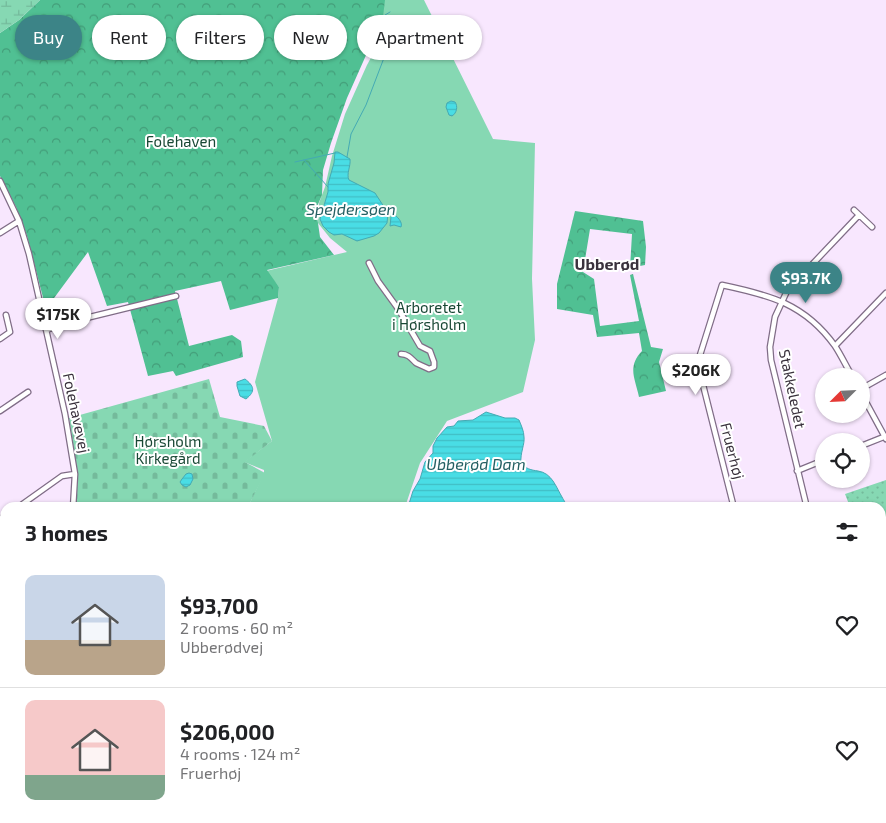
<!DOCTYPE html>
<meta charset="utf-8">
<style>
:root{--surface:#fff;--page:#f6f6f6;--text:#202124;--muted:#757577;--line:#e0e0e0;--accent:#3c8487}
body{margin:0;font-family:"Exo 2",sans-serif;background:var(--page);color:var(--text);height:100vh;display:flex;flex-direction:column;font-size:19px;white-space:nowrap}
*{box-sizing:border-box;margin:0}
p{font-size:16px;color:var(--muted)}
.icon{flex:none;width:28px;height:28px;fill:none;stroke:currentColor;stroke-width:2;stroke-linecap:round;stroke-linejoin:round}
.map{position:relative;flex:1;overflow:hidden}
.drawer{position:absolute;left:0px;top:502px;width:886px;height:321px;display:flex;flex-direction:column;background:var(--surface);border-radius:15px 15px 0 0;box-shadow:0 1px 4px #0004}
.drawer>*{flex:none}
.hud{position:absolute;left:15px;top:15px;width:500px;height:45px;display:flex;gap:10px}
.needle{width:32px;rotate:246deg}
.tools{position:absolute;left:815px;top:368px;display:grid;gap:10px}
.tools a{display:grid;place-items:center;width:55px;height:55px;border-radius:50%;background:var(--surface);box-shadow:0 1px 4px #0004;font-size:25px}
.price{position:absolute;translate:-50% -42px;padding:0 11px;border-radius:18px;background:#fff;color:#222;font-size:16px;line-height:32px;filter:drop-shadow(0 1px 2px #0008)}
.price::after{content:'';position:absolute;left:50%;top:30px;width:15px;height:11px;margin-left:-8px;background:inherit;clip-path:polygon(0 0,100% 0,50% 100%)}
.price.active{background:var(--accent);color:#fff}
ul{padding:0;list-style:none}
li{display:flex;align-items:center;gap:15px;height:125px;padding:0 25px}
li+li{border-top:1px solid var(--line)}
li span{display:grid;place-items:center;flex:none;width:140px;height:100px;border-radius:10px;color:#555}
li>.icon{margin-inline-start:auto}
span .icon{width:60px;height:60px;fill:#fffc;stroke-width:1}
li b{font-size:21px}
h2{display:flex;justify-content:space-between;align-items:center;height:60px;padding:0 25px;font-size:21px}
.chip{padding:0 18px;border-radius:22px;background:var(--surface);box-shadow:0 1px 4px #0004;font-size:18px;line-height:45px}
.chip.active{background:var(--accent);color:#fff}
.map>svg:first-child{display:block}
.green{fill:#86d8b3}
.forest{fill:url(#forest-crowns)}
.wetland{fill:url(#wetland-marsh)}
.cemetery{fill:url(#cemetery-stones)}
.park{fill:url(#park-dots)}
.water{fill:url(#water-rules);stroke:#44aab3}
.lines{fill:none;stroke-linecap:round;stroke-linejoin:round}
.stream{stroke:#44aab3;stroke-width:1}
.street-casing{stroke:#806d87;stroke-width:7}
.secondary-casing{stroke:#806d87;stroke-width:9}
.street{stroke:#fff;stroke-width:4.5}
.secondary{stroke:#f7e9d3;stroke-width:6}
.labels{text-anchor:middle;stroke-width:4;stroke-linejoin:round;paint-order:stroke}
.park-label{font-size:15px;fill:#184734;stroke:#fff}
.street-label{font-size:15px;fill:#3a323d;stroke:#fff}
.water-label{font-size:16px;font-style:italic;fill:#246063;stroke:#fff}
.neighbourhood-label{font-size:16px;font-weight:bold;fill:#3a323d;stroke:#fff}
</style>
<div class="map">
<svg width="886" height="823" viewBox="0 0 886 823">
<defs>
<pattern id="forest-crowns" width="20" height="18" patternUnits="userSpaceOnUse" patternTransform="scale(1.25)"><rect width="20" height="18" fill="#50c093"/><path d="M2 6a3 3 0 1 1 6 0M12 15a3 3 0 1 1 6 0" fill="none" stroke="#439d79"/></pattern>
<pattern id="wetland-marsh" width="20" height="14" patternUnits="userSpaceOnUse" patternTransform="scale(1.25)"><rect width="20" height="14" fill="#86d8b3"/><path d="M1 5h8M5 5V1M11 12h8M15 12V8" fill="none" stroke="#74ba9b"/></pattern>
<pattern id="cemetery-stones" width="16" height="16" patternUnits="userSpaceOnUse" patternTransform="scale(1.25)"><rect width="16" height="16" fill="#86d8b3"/><path d="M2 7V4a2 2 0 0 1 4 0v3zM10 15v-3a2 2 0 0 1 4 0v3z" fill="#74ba9b"/></pattern>
<pattern id="park-dots" width="8" height="8" patternUnits="userSpaceOnUse" patternTransform="scale(1.25)"><rect width="8" height="8" fill="#86d8b3"/><path d="M2 2h.1M6 6h.1" fill="none" stroke="#74ba9b" stroke-width="1.8" stroke-linecap="round"/></pattern>
<pattern id="water-rules" width="6" height="5" patternUnits="userSpaceOnUse" patternTransform="scale(1.25)"><rect width="6" height="5" fill="#49dde5"/><path d="M0 2.5h6" fill="none" stroke="#41bec5"/></pattern>
</defs>
<rect width="100%" height="100%" fill="#f8e7fe"/>
<path class="green" d="M379 0H424L493 139 535 143 532 279 535 340 523 392 447 421 420 463 405 507H248L264 473V470L244 462 272 441 255 382 278 298 279 287 266 271 347 252 330 238 318 223 319 203 325 187 332 156 345 114 367 65 373 54 378 39 377 13Z"/>
<path class="forest" d="M40 0H385L383 17 347 98 331 143 323 170 322 195 316 209 320 237 334 255 267 270 279 287 278 298 230 310 221 281 175 291 189 346 232 335 241 341 243 357 176 376 173 371 148 376 128 302 107 306 88 252 46 309 27 236 16 207 0 176V33L19 20Z
M575 211 643 221 646 247 645 265 630 268 632 234 590 229 583 272 594 279 600 326 639 321 630 275 633 274 651 347 663 349 659 362 666 391 639 397C635 378 627 367 642 351L639 333 597 337 593 315 557 309V284Z
M562 819H700V823H563Z"/>
<path class="wetland" d="M0 0H40L19 20 0 33Z"/>
<path class="cemetery" d="M209 379 220 417 264 426 272 441 245 462 265 473 248 507H75L78 477 69 418Z"/>
<path class="park" d="M886 480V603H882L881 600V508L850 507 845 494Z
M5 652V819H235L232 823H0V701L2 698 0 697V658Z"/>
<path class="water" d="M451 101 455 102C458 106 457 113 452 116L449 115 446 107 447 103Z
M335 152H338L350 159C351 166 346 174 349 180L375 193 388 213 387 223 379 233 374 236 357 241 342 234 334 235 329 232 323 226 320 219 328 192V184L334 163Z
M393 214C397 216 403 222 401 227L394 225 390 226 391 217Z
M245 379C254 386 256 391 246 399L240 396 237 386V382Z
M486 412 505 418H515L519 420C521 425 524 431 524 437 525 444 520 453 521 463 526 469 531 470 538 471 552 473 556 487 562 497 564 501 566 502 565 507H408L413 491 420 479 425 462 433 453V446L437 438 447 427 454 426 458 421 473 420Z
M186 474 189 473 192 474 193 479 190 485 186 487 182 485 180 482 182 479Z
M5 757V819H28L22 823H0V760Z
M881 818 885 823H762L754 822 752 819Z
M103 819H167L161 823H96Z"/>
<g class="lines">
<path class="stream" d="M347 157 351 134 366 105 387 50 385 33 384 19 385 15 390 12
M304 160 328 187
M295 162 335 153"/>
<defs>
<path id="street" d="M0 181 19 221 29 254 65 414 75 474 73 508
M854 210 872 227
M0 233 19 221
M369 263 378 281 399 310 420 346 430 351 434 362V367L429 369C425 367 420 365 416 363 411 358 408 354 401 354
M46 330 82 319 176 296
M0 339 10 332 6 315
M835 346 886 293
M861 389 886 375
M861 393 886 439
M0 411 28 392
M861 446 886 436
M797 471 824 460
M17 508 62 476 75 474
M734 508 700 373 699 364 700 355 722 285C770 295 805 304 835 346 841 355 846 366 852 376
M807 508 771 360 770 347 775 317 787 291 859 215
M0 519 5 516
M881 646 886 645
M0 648 5 642
M881 717H886
M703 819V823
M504 823 511 819"/>
<path id="secondary" d="M881 687H886
M423 819 426 823
M286 823 292 819"/>
</defs>
<use href="#street" class="street-casing"/>
<use href="#secondary" class="secondary-casing"/>
<use href="#street" class="street"/>
<use href="#secondary" class="secondary"/>
</g>
<g class="labels">
<g class="park-label">
<text x="181" y="147">Folehaven</text>
<text x="429" y="313">Arboretet<tspan x="429" dy="17">i Hørsholm</tspan></text>
<text x="168" y="447">Hørsholm<tspan x="168" dy="17">Kirkegård</tspan></text>
</g>
<g class="street-label">
<text transform="translate(792 389) rotate(78)" y="5">Stakkeledet</text>
<text transform="translate(76 413) rotate(78)" y="5">Folehavevej</text>
<text transform="translate(732 451) rotate(76)" y="5">Fruerhøj</text>
</g>
<g class="water-label">
<text x="351" y="215">Spejdersøen</text>
<text x="476" y="470">Ubberød Dam</text>
</g>
<g class="neighbourhood-label">
<text x="607" y="270">Ubberød</text>
</g>
</g>
</svg>
<div class="tools">
<a><svg class="needle" viewBox="-14 -14 28 28"><path d="M0-13l5 13h-10z" fill="#e53935"/><path d="M0 13l5-13h-10z" fill="#757577"/></svg></a>
<a><svg class="icon" aria-label="locate" viewBox="0 0 24 24"><circle cx="12" cy="12" r="6"/><path d="M12 2v4M12 18v4M2 12h4M18 12h4"/></svg></a>
</div>
<b class="price active" style="left:806px;top:304px">$93.7K</b>
<b class="price" style="left:58px;top:340px">$175K</b>
<b class="price" style="left:696px;top:396px">$206K</b>
<div class="hud">
<a class="chip active">Buy</a>
<a class="chip">Rent</a>
<a class="chip">Filters</a>
<a class="chip">New</a>
<a class="chip">Apartment</a>
</div>
<section class="drawer">
<h2>3 homes<svg class="icon" aria-label="filters" viewBox="0 0 24 24"><path d="M4 7h16M4 17h16"/><circle cx="9" cy="7" r="2"/><circle cx="15" cy="17" r="2"/></svg></h2>
<ul>
<li><span style="background:linear-gradient(#c9d6e8 65%,#b9a48a 0)"><svg class="icon" aria-label="home" viewBox="0 0 24 24"><path d="M3 11l9-7 9 7M6 9v11h12V9"/></svg></span><div><b>$93,700</b><p>2 rooms · 60 m²</p><p>Ubberødvej</p></div><svg class="icon" aria-label="heart" viewBox="0 0 24 24"><path d="M12 20l-8-8c-3-5 5-10 8-4 3-6 11-1 8 4z"/></svg></li>
<li><span style="background:linear-gradient(#f6c9c9 75%,#7fa58c 0)"><svg class="icon" aria-label="home" viewBox="0 0 24 24"><path d="M3 11l9-7 9 7M6 9v11h12V9"/></svg></span><div><b>$206,000</b><p>4 rooms · 124 m²</p><p>Fruerhøj</p></div><svg class="icon" aria-label="heart" viewBox="0 0 24 24"><path d="M12 20l-8-8c-3-5 5-10 8-4 3-6 11-1 8 4z"/></svg></li>
</ul>
</section>
</div>
